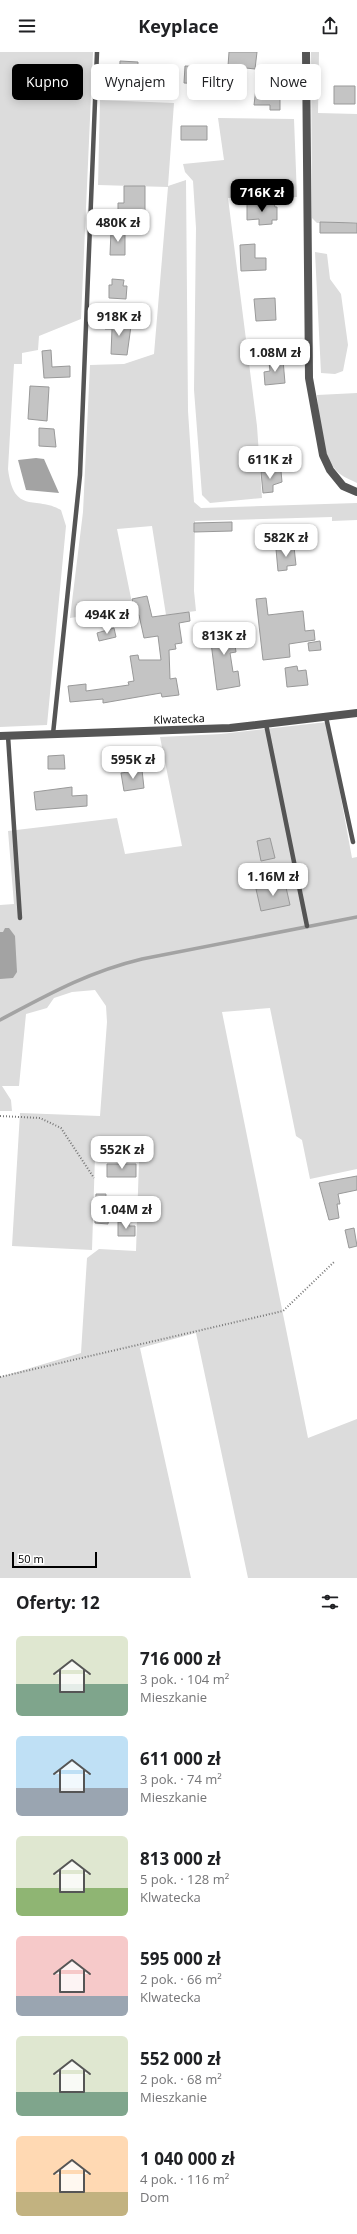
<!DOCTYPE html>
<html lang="pl">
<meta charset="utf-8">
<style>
:root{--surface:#fff;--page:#f2f2f2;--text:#202124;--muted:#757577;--accent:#000}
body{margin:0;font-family:"Open Sans",sans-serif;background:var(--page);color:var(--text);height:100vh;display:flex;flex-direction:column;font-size:15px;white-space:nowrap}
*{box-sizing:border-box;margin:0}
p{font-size:13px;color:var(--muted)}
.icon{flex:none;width:22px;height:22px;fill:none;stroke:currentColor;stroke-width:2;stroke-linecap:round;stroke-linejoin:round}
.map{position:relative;height:1526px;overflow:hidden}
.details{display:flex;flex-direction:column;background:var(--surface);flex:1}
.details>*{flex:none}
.guide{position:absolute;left:12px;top:12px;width:333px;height:36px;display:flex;gap:8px}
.scale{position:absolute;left:12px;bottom:10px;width:85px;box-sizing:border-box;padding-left:4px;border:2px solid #000;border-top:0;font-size:11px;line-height:14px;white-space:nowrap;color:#000;-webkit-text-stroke:3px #fff;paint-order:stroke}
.price{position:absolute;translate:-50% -34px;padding:0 9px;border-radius:8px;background:#fff;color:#222;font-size:13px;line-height:26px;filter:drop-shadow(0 1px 2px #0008)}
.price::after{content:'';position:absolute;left:50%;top:24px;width:12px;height:9px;margin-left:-6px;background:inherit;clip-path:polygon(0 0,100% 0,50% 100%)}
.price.current{background:var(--accent);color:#fff}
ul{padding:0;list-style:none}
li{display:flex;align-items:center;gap:12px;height:100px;padding:0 16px}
li span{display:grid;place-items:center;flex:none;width:112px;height:80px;border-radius:6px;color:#555}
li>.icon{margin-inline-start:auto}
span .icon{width:48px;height:48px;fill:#fffc;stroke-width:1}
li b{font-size:17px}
h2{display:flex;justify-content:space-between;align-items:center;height:48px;padding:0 16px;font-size:17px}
.chip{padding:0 14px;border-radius:6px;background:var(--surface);box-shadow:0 2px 10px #0003;font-size:14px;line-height:36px}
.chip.current{background:var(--accent);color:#fff}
header{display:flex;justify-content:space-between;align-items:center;height:52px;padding:0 16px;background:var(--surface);font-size:18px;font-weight:700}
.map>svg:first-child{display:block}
.green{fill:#dcdcdc}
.water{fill:#a3a3a3}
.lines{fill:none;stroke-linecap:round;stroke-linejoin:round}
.stream{stroke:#a3a3a3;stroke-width:3.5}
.building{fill:#c4c4c4;stroke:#999}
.path{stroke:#777;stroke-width:2;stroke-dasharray:1 2;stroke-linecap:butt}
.lane{stroke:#555;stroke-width:4.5}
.street{stroke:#555;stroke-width:8}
.labels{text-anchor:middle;stroke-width:3;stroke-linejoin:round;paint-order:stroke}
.street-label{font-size:11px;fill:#000;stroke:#fff}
</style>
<header><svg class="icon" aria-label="menu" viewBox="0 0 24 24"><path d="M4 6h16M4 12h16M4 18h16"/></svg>Keyplace<svg class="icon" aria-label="share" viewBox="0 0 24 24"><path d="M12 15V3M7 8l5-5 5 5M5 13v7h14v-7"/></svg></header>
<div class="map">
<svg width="357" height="1526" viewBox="0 0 357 1526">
<rect width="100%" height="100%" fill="#fff"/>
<path class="green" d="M0 0H93L81 267 39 284 38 298 22 301V312H14L8 417C14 464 36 443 61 458L66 474 47 673 0 675Z
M311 0H319L318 61 357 62V170L317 171 312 166Z
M100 48 174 51 168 134 186 128 188 359 194 450 201 456 357 451V468L332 469V465L195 469 194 539 196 559 166 563 152 474 117 477 133 556 70 566 83 460 90 313 124 312 154 302 168 135 98 133Z
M218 66 294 67 297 145 228 146 257 374 262 446 210 451 202 443 194 338 196 176 193 129 185 120 183 112 224 108Z
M315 200 327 202 330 227 341 242 348 293 343 319 335 322 321 321Z
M357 341V431C352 428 345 426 340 422 319 404 320 368 317 343Z
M327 670 352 806 357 805V1117L310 1127 302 1088 296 1084 270 956 222 960 308 1386 357 1367V1526H248L196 1281 140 1296 191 1526H0V1325L81 1301 87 1206 99 1197 136 1199 139 1109 95 1104 92 1198 12 1194 20 1061 100 1064 107 970 106 954 95 938 72 940 54 946 47 956 26 962 19 1034H2L11 1048 12 1059H0V853L14 852 8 779 117 766 125 802 182 794 160 685 221 682Z"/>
<path class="water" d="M36 406 44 407 59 441 26 438 18 408Z
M5 876H9L15 884 17 920 13 926 0 927V880H3Z"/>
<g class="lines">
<path class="stream" d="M0 968C49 942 88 920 142 907L357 865"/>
</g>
<path class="building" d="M229 0H257L255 17 228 14Z
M120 9 138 10 137 36H119Z
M185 14 209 15 208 32 184 31Z
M334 34H355V52H334Z
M256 36H276L275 47H280V58H270V53H254Z
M181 74H207V88H181Z
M124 134H145V161H136V166H118V151H124Z
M247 151H274L275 155H277V168H272V172L259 173V167L247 168Z
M320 170 357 171V181H320Z
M111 179H125V203H110Z
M255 192V206H266V218L241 219 240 193Z
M112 227 124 228 123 234H127L126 247 109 246V233H112Z
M275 246 276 268 256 269 254 247Z
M105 267 121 268V274H131L127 303 111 302 112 277H105Z
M51 298 52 315 70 314V325L44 326 42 299Z
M283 308 285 331 265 333 264 320 270 319 269 310Z
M30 334 49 335 47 369 28 367Z
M39 376 54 377 56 395 39 394Z
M281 419 282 430 273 433V440L263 441 261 420Z
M232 470V479L194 480V471Z
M294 495 296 513 287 514V518L278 519 276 497Z
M147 544 152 565 189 560 190 569 179 571 182 591 175 592 176 597 169 598 170 627 176 626 179 643 162 645 161 641 103 651V647L70 650 68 634 86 632V639L129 633 128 630 134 629 130 604 138 603 139 608H161L158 584 144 586 139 563H136L132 547Z
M266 546 268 563 303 559 305 579 314 578 315 588 289 592 290 605 263 608 256 547Z
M232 572 236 600 230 601 233 620 238 619 240 634 217 638 209 575Z
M114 576 116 585 99 589 97 581Z
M320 589 321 598 309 599 308 591Z
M297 614 298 619 306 618 308 633 287 635 285 616Z
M64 703 65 717H48V704Z
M142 718 144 736 124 739 121 721Z
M72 735V744L87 743V754L36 758 34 740Z
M270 786 275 806 261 809 257 789Z
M285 831 290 853 261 859 256 837Z
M107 1112H136V1125H107Z
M357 1124V1138L338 1142 340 1152H337L339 1166 329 1168 319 1131Z
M96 1142H106L105 1162 109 1163 108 1172 95 1171Z
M118 1170H129V1174H135V1184H118Z
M354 1176 357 1194 349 1196 345 1178Z"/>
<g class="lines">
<path class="path" d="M0 1064 40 1066 61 1076 94 1126
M0 1325 283 1259 334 1210"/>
<path class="lane" d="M326 665 353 790
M266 672 307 874
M53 682 80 423 97 0
M8 684 20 866"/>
<path class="street" d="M306 0 309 326 323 403 330 418 343 434 357 440
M0 684 230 676 357 661"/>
</g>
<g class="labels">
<g class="street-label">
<text transform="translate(179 667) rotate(-2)" y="4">Klwatecka</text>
</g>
</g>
</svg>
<div class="scale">50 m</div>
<b class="price current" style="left:262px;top:161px">716K zł</b>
<b class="price" style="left:118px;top:191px">480K zł</b>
<b class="price" style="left:119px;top:285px">918K zł</b>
<b class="price" style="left:275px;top:321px">1.08M zł</b>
<b class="price" style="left:270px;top:428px">611K zł</b>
<b class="price" style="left:286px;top:506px">582K zł</b>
<b class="price" style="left:107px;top:583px">494K zł</b>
<b class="price" style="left:224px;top:604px">813K zł</b>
<b class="price" style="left:133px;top:728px">595K zł</b>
<b class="price" style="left:273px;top:845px">1.16M zł</b>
<b class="price" style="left:122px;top:1118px">552K zł</b>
<b class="price" style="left:126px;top:1178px">1.04M zł</b>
<div class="guide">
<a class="chip current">Kupno</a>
<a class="chip">Wynajem</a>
<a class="chip">Filtry</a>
<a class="chip">Nowe</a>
</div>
</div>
<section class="details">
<h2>Oferty: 12<svg class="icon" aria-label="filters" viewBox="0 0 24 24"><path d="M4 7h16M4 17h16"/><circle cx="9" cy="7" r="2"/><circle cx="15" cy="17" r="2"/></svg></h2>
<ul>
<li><span style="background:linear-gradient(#dfe7d0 60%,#7fa58c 0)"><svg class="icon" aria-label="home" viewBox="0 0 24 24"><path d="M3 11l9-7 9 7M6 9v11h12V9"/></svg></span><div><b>716 000 zł</b><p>3 pok. · 104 m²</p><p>Mieszkanie</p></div></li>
<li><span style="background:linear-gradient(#bfe0f5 65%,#9aa5b1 0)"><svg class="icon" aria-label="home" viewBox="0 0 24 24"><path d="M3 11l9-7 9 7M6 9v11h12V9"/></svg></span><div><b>611 000 zł</b><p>3 pok. · 74 m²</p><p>Mieszkanie</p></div></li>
<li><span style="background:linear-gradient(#dfe7d0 65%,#8fb573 0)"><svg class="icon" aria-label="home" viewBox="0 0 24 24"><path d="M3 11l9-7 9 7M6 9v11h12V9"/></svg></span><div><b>813 000 zł</b><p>5 pok. · 128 m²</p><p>Klwatecka</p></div></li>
<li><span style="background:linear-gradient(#f6c9c9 75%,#9aa5b1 0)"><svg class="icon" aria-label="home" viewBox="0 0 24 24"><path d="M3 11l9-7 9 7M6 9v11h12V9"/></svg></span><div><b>595 000 zł</b><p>2 pok. · 66 m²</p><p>Klwatecka</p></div></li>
<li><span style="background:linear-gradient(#dfe7d0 70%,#7fa58c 0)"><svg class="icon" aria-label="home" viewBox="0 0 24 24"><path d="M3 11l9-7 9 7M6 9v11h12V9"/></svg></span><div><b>552 000 zł</b><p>2 pok. · 68 m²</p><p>Mieszkanie</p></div></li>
<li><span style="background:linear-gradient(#ffd9b3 70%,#c2b280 0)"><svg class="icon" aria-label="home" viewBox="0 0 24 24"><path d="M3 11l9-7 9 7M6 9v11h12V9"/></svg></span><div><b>1 040 000 zł</b><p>4 pok. · 116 m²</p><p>Dom</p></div></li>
</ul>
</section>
